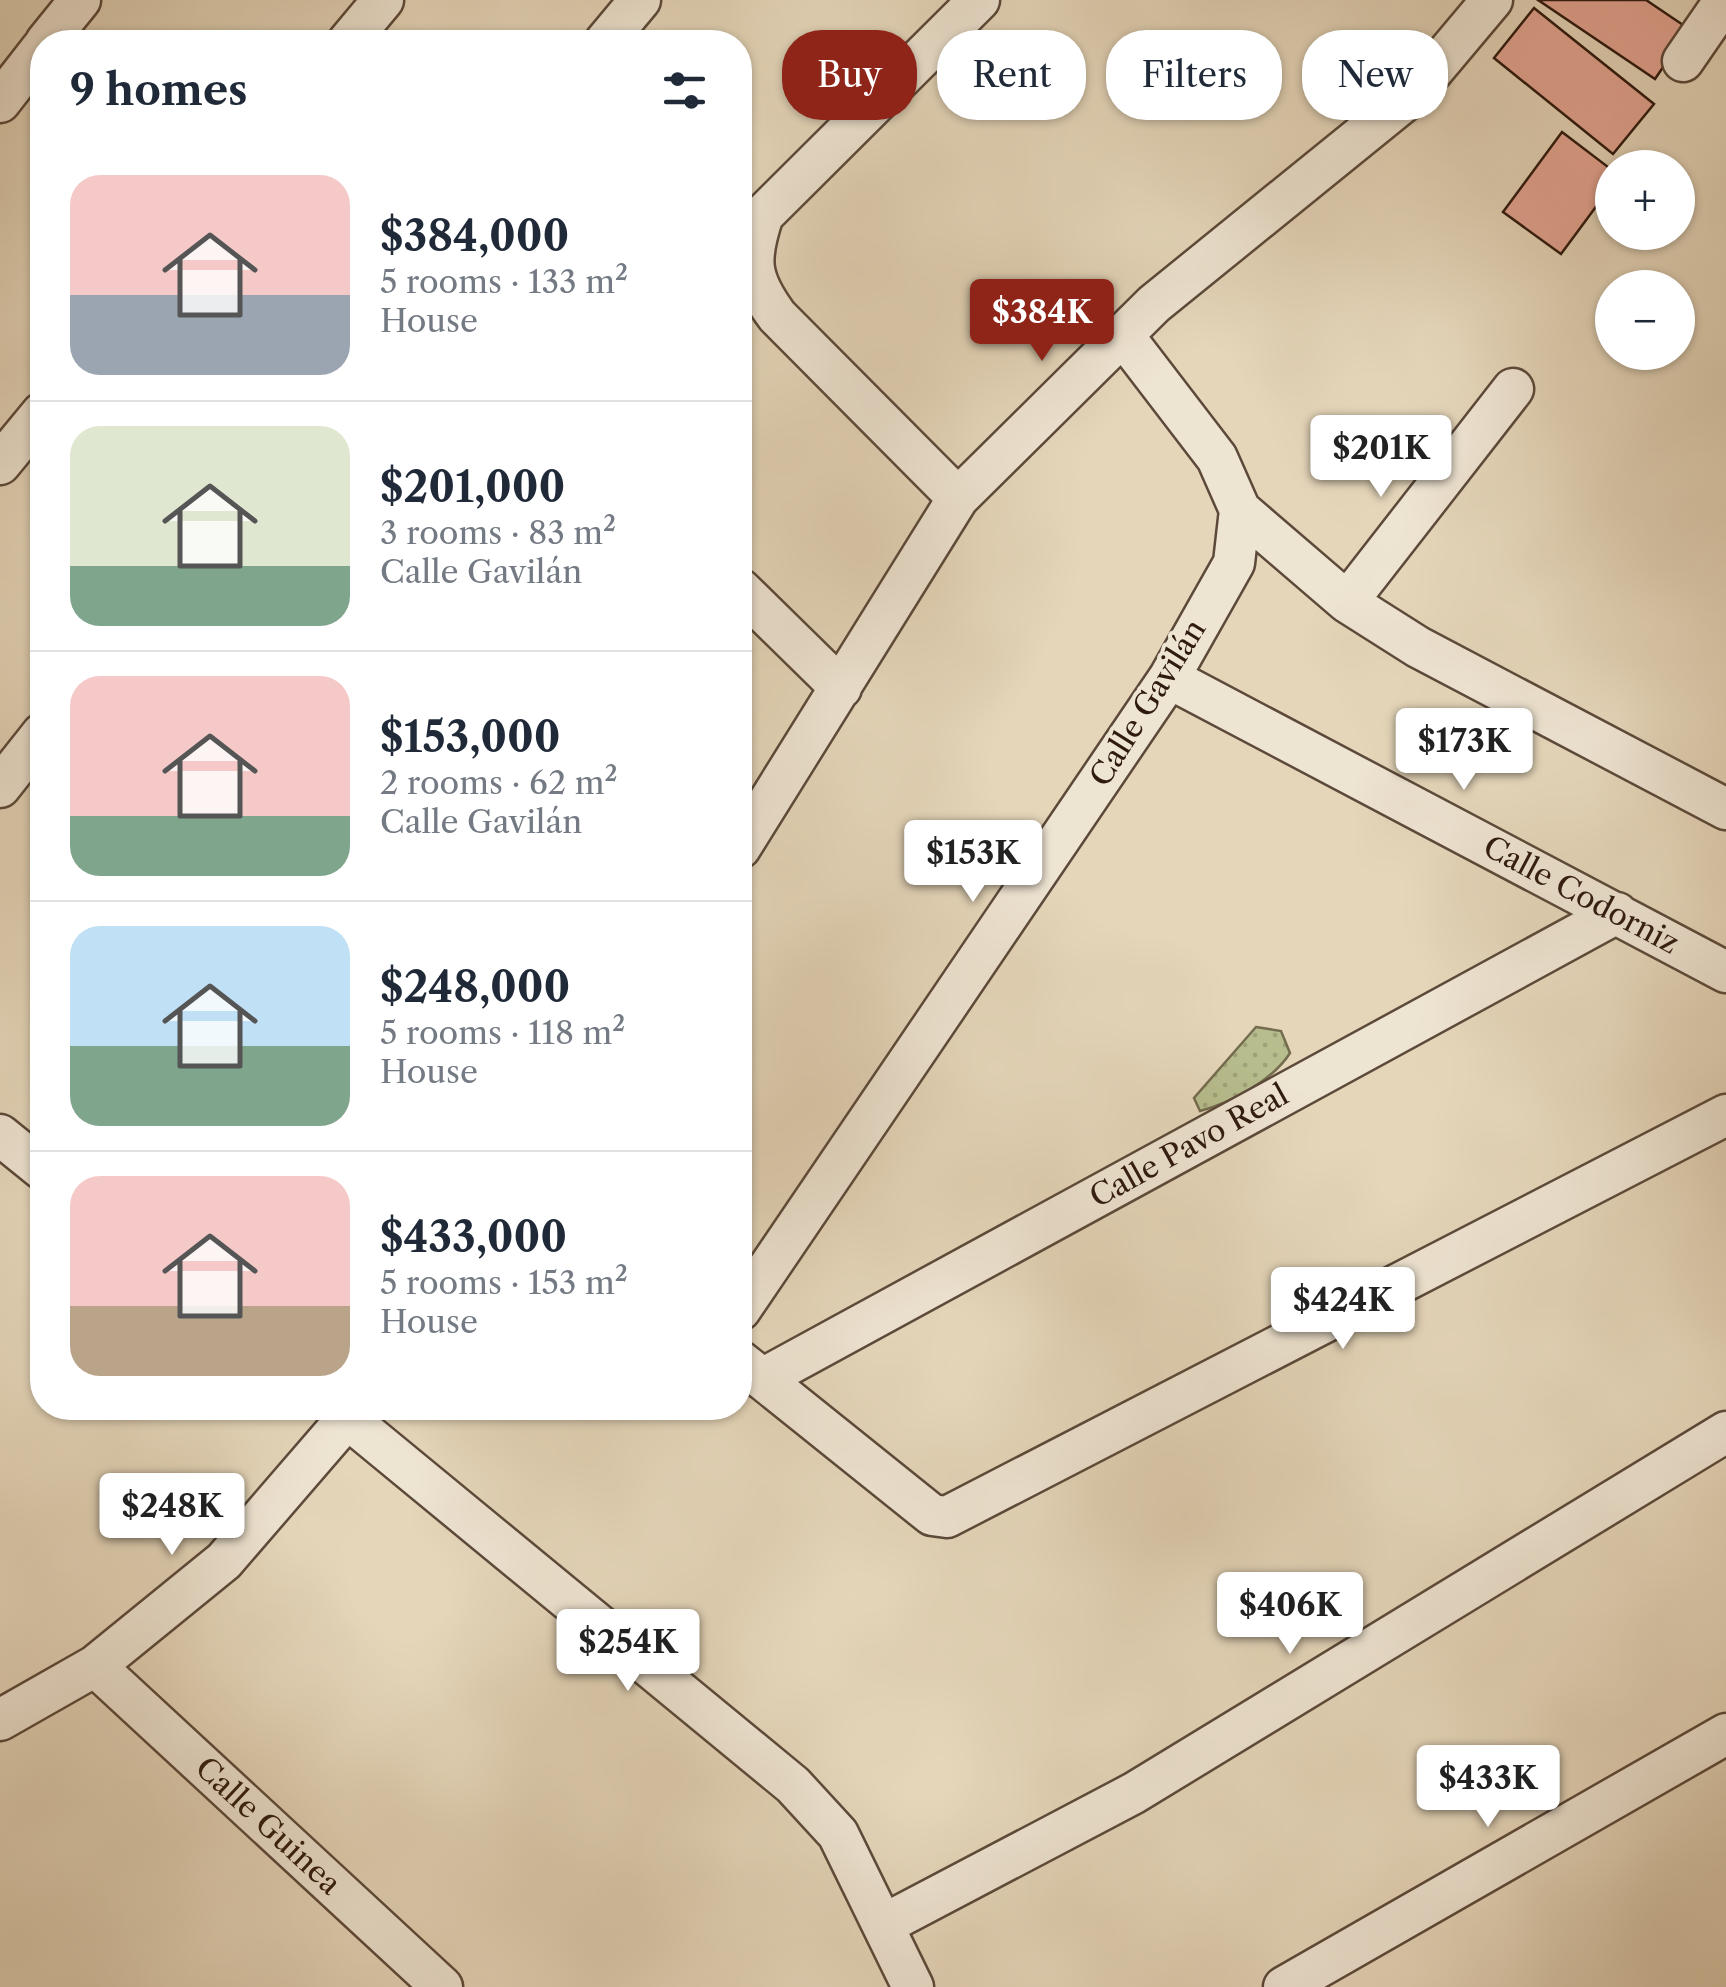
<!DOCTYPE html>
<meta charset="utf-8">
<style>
:root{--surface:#fff;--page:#f6f6f7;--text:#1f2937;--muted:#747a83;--line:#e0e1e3;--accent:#8f2418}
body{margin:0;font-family:"Libre Caslon Text",serif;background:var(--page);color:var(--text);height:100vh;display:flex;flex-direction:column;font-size:38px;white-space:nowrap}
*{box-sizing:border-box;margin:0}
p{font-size:32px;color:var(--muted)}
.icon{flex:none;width:55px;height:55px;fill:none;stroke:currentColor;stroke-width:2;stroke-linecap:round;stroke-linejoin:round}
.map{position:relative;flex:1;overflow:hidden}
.sheet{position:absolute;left:30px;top:30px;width:722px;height:1390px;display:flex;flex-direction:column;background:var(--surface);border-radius:40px;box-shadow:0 2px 8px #0004}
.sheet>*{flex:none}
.top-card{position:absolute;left:782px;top:30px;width:792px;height:90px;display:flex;gap:20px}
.controls{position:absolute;left:1595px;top:150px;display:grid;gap:20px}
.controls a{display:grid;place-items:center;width:100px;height:100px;border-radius:50%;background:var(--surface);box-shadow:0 2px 8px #0004;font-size:50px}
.price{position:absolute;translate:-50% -85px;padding:0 22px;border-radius:10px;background:#fff;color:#222;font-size:32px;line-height:65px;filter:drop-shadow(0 2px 5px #0008)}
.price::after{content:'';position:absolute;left:50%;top:60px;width:30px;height:22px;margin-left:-15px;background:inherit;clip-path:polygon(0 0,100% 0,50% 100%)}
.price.current{background:var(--accent);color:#fff}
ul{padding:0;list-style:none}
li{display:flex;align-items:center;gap:30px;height:250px;padding:0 40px}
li+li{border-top:2px solid var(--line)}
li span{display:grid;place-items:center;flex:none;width:280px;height:200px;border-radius:30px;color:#555}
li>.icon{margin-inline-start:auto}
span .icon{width:120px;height:120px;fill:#fffc;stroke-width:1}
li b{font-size:42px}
h2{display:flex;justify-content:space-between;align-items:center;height:120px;padding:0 40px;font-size:42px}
.chip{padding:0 35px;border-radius:40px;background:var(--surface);box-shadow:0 2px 8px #0004;font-size:35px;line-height:90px}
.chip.current{background:var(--accent);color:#fff}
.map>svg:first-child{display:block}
.park{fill:url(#park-dots);stroke:#736c4e;stroke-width:2.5}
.building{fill:#e4a593;stroke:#2f1a0f;stroke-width:2.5}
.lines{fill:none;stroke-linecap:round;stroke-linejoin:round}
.minor-casing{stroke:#5c493a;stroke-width:45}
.minor{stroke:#eee4d2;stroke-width:40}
.labels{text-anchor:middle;stroke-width:8;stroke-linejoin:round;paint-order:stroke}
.street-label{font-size:30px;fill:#2f1a0f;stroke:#eee4d2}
</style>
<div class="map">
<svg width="1726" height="1987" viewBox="0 0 1726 1987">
<defs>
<pattern id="park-dots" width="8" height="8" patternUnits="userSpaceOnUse" patternTransform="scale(2.5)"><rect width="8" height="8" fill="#b7bd8d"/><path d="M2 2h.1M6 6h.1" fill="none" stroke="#9ea278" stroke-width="1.8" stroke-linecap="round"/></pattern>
</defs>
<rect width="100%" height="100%" fill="#e5d6ba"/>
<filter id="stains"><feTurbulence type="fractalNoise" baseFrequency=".002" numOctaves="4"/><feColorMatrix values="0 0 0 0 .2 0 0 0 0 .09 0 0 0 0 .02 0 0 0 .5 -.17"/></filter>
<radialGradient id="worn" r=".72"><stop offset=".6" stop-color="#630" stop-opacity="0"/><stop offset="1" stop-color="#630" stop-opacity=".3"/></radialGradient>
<path class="park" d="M1256 1027 1281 1031 1290 1053C1273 1080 1231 1103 1200 1111L1194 1098Z"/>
<path class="building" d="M1538 0H1646L1689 29 1655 79Z
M1534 8 1654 104 1613 154 1494 58Z
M1562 132 1612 170V185L1561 254 1503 212Z"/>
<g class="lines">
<defs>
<path id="minor" d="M46 42 80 0
M348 42 383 0
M605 42 640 0
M1683 61 1725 0
M0 102 42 48
M0 464 42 413
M958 498 777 316C749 278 748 260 763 215L979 0
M1240 510 1347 602 1513 389
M740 589 841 688
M1347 602 1418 647 1726 809
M1169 678 1726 972
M0 787 42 734
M740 848 958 498 1154 304 1413 94 1492 0
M0 1135 42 1169
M740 1310 1169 678 1234 563 1240 510 1217 458 1122 334
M740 1361 932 1515 947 1517 1726 1115
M762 1379 1617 913
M335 1408 793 1785 838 1834 913 1987
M95 1666 442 1987
M0 1720 95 1666 224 1561 356 1408
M883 1925 1134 1793 1726 1432
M1284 1987 1726 1734"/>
</defs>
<use href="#minor" class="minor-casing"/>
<use href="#minor" class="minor"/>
</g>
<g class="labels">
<g class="street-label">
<text transform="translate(1148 703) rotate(-58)" y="10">Calle Gavilán</text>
<text transform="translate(1581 895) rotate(28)" y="10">Calle Codorniz</text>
<text transform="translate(1189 1146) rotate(-29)" y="10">Calle Pavo Real</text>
<text transform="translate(268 1826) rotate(43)" y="10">Calle Guinea</text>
</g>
</g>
<rect width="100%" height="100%" filter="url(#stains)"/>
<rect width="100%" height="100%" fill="url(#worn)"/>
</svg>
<div class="controls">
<a>+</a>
<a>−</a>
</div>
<b class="price current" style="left:1042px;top:364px">$384K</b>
<b class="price" style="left:1381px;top:500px">$201K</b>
<b class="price" style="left:1464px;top:793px">$173K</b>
<b class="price" style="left:973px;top:905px">$153K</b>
<b class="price" style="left:1343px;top:1352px">$424K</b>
<b class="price" style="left:172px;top:1558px">$248K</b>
<b class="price" style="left:1290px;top:1657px">$406K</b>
<b class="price" style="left:628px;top:1694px">$254K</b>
<b class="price" style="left:1488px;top:1830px">$433K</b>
<div class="top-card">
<a class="chip current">Buy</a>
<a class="chip">Rent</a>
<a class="chip">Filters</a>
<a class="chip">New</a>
</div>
<section class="sheet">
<h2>9 homes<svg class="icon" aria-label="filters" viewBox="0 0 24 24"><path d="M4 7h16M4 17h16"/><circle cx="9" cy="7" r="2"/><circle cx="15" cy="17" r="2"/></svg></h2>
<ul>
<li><span style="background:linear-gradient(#f6c9c9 60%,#9aa5b1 0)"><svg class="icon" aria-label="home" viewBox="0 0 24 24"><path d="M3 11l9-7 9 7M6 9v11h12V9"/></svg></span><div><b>$384,000</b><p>5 rooms · 133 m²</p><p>House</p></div></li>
<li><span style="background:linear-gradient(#dfe7d0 70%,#7fa58c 0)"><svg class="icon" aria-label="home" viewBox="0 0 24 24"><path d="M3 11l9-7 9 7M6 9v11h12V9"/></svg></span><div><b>$201,000</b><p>3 rooms · 83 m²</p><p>Calle Gavilán</p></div></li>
<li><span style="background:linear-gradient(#f6c9c9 70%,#7fa58c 0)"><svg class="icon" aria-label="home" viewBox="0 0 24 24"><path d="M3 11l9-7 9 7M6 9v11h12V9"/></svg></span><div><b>$153,000</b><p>2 rooms · 62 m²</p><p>Calle Gavilán</p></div></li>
<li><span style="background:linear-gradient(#bfe0f5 60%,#7fa58c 0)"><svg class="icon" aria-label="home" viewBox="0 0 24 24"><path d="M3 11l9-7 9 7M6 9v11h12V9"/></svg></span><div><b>$248,000</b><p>5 rooms · 118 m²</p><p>House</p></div></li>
<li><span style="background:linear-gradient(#f6c9c9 65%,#b9a48a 0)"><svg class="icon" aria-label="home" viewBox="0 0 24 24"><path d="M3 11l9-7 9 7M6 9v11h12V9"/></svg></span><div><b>$433,000</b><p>5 rooms · 153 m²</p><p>House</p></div></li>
</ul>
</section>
</div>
